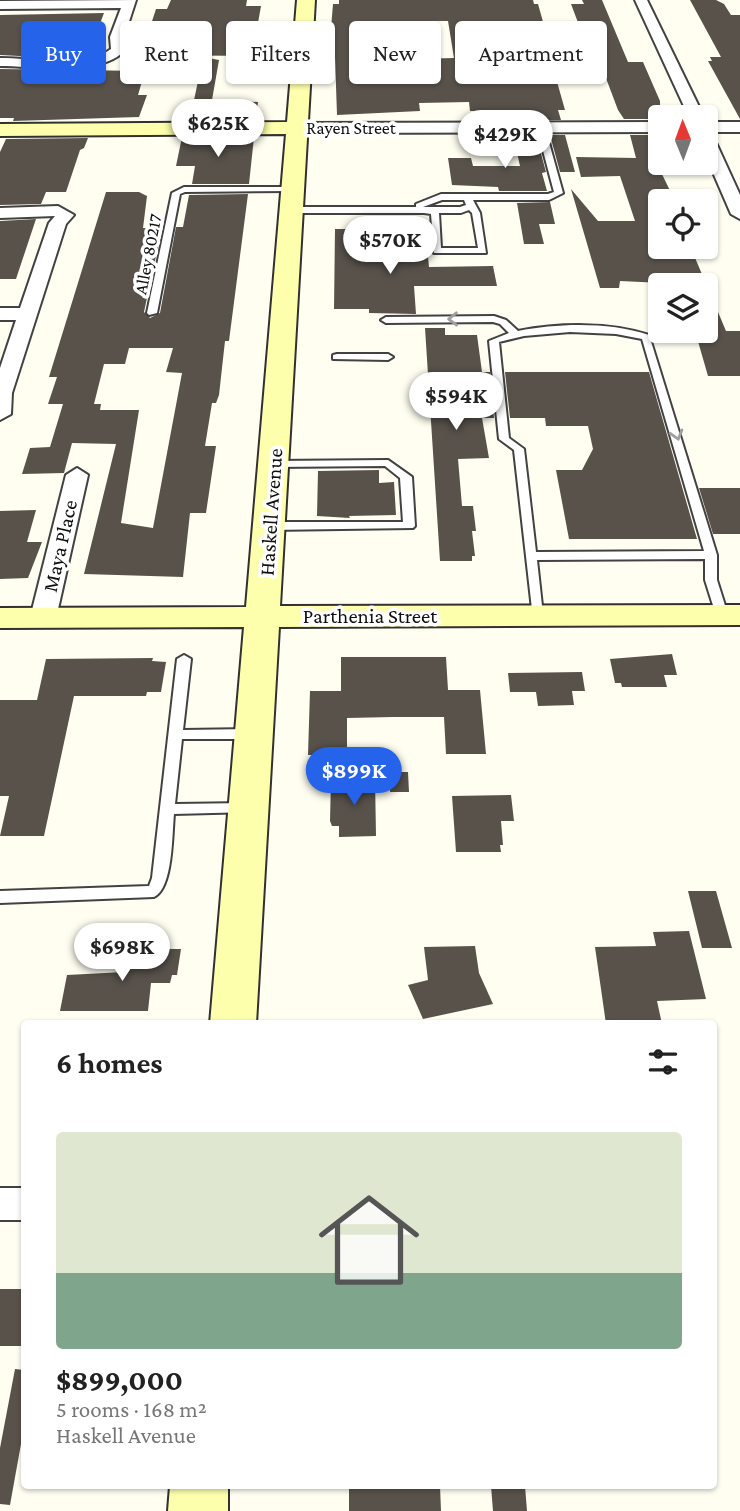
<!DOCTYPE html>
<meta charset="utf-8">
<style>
:root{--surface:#fff;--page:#f2f2f2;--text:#222;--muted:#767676;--line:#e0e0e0;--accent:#2563eb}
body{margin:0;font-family:"Crimson Pro",serif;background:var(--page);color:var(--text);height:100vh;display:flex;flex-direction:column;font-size:26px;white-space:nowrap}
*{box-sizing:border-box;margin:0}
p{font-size:23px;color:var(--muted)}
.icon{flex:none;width:38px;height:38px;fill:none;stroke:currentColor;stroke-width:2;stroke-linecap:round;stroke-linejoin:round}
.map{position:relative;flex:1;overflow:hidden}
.drawer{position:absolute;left:21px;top:1020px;width:696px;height:469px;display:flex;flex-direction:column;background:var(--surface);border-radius:7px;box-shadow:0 2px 5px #0004}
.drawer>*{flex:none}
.banner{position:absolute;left:21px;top:21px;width:698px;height:63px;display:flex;gap:14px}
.needle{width:46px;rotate:359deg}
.controls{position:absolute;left:648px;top:105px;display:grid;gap:14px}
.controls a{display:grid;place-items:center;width:70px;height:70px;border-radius:7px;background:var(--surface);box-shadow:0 2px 5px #0004;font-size:35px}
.price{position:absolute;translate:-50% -60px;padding:0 16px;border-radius:24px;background:#fff;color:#222;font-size:23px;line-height:46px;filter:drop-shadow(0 2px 4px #0008)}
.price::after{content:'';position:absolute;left:50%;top:42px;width:21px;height:16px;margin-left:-10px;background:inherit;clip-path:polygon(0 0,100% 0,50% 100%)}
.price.on{background:var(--accent);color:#fff}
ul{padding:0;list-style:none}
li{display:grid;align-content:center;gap:14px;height:371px;padding:0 35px}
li+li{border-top:2px solid var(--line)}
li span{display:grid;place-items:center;height:217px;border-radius:7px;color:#555}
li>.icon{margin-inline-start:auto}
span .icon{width:126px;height:126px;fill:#fffc;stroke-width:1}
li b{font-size:30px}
h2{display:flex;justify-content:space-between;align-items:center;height:84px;padding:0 35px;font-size:30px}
.pill{padding:0 24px;border-radius:7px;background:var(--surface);box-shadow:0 2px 5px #0004;font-size:24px;line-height:63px}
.pill.on{background:var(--accent);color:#fff}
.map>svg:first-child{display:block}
.building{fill:#58524b;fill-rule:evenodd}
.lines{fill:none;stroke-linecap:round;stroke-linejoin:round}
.lane-casing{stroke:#424242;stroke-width:4}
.street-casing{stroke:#424242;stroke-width:4}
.secondary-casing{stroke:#313131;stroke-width:4}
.lane{fill:#fff;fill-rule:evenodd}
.street{fill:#fff;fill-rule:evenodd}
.secondary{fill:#fdffac;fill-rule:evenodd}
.oneway{stroke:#9f9f9f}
.labels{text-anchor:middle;stroke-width:7;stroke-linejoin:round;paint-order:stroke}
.far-street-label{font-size:18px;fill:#0f0f0f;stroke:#fff}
.street-label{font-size:21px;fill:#0f0f0f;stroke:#fff}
</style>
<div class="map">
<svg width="740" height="1511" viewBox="0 0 740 1511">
<rect width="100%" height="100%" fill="#fffef1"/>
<path class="building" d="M171 0H247L246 6H261L256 34H266L263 56 141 55 156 9H167Z
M339 0H533L534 4H538L553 57H550L565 110H558L561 120H510L507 111H470L469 102 419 103 420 111 337 115 334 28H331L333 4H339ZM406 21H448L454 58 412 59Z
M582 0H602L628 62H643L660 101V119H624L618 110 598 57H591L571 4H584Z
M690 0H716L724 4 731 15H740V119L708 61H712L710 57H721Z
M104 13 95 37H101L93 54 58 58 0 55V15Z
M203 57 219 60 212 100 258 102 256 120H185L189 105H193Z
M0 69 145 71 138 95H147L139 117 13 121 14 118H0Z
M513 135H536L546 172 542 173 547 191H499L498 187 452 185 448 158H471L473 166H520Z
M550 135H565L575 172H560Z
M630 135H660V170L675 201H660V249H689L693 253 726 331H740V376H708L695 331H705V285L620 281 619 288H600L571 189 598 221H635L620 176 581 177 576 157 636 158Z
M182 137H254L249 184H192L195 166H176Z
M88 138 84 148 80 150 66 192H46L41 204 0 205V152L6 139Z
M106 192H139L147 196 143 228H162L144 312 150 318 160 313 176 227H183L189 195 248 194 229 341H225L219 395 216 403H212L205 446H216L206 513H190L183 577 84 574 116 444 72 443 64 473 22 474 30 448 50 447 63 404H48L57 377H49ZM129 348H173L166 372 182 373 153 528 121 523 139 410H100L101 404H94L104 364H125Z
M550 202 555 224H539L544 244H524L517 203Z
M36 219 16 279H0V221Z
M335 229H362V233H374L375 249H401V257H428L429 267 493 266 497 286H414L416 314 369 313V309H334Z
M425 328H445V335H477L482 372H490L494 418H482L489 458 458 459 462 506H473L476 531H472L475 556H472V561H440Z
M505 372H649L697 539H569L556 470H582L593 449 588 426H546L545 418H510Z
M379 470V483L394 482 396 515 349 516 350 518 317 516 318 471Z
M699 488H740V534H713Z
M36 510 27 542H42L28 578 0 579V511Z
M672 654 677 675H664L667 687H622L621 683H615L610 659Z
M341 657H446L448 690H480L486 754H446L444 717H393L347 718V755H308L310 691H341Z
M153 658 152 661 166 662 161 692H147L146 696H74L44 836H0L9 796H0V700H37L46 659Z
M582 672 585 691H572L574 705 538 706 536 692H510L508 673Z
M390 772H408L409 792H390Z
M375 778 376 836 339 837V826H332L330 821 331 779Z
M511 795 514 821H501L503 845H500L501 852H456L452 796Z
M688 891H716L732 948H702Z
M689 931 706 999 657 1001 662 1024H606L595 947 656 946 653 932Z
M475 946 479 973 493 1004 423 1019 408 985 428 980 424 947Z
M128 949H181L177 975H172L170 983H151L148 1011H60L67 975 124 972Z
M0 1289H24V1346H0Z
M15 1369 24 1370V1444H21L10 1505 0 1504V1448Z
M349 1486H440L441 1511H349Z
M491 1486H525L527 1511H493Z"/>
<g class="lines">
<defs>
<path id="lane" d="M541 126 545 128 563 193 549 200H473L480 213 486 253H434L431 214 424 213H291L287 210 291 207H416V204L441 194H548L554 192 537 128ZM442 200H464L466 205 460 207H423ZM469 210 472 213 478 248H441L439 213H461Z
M184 187H292L296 189 292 191 185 192 180 194 157 313 149 315 147 313 172 193Z
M494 316 506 320 518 331C559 323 610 322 649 335L717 555V580L728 615 726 618 722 619 716 615 705 580V559L537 560 543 615 537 619 533 618 514 450 499 439 489 341 509 333 500 324 493 322 386 323 381 320 386 317ZM570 332 616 334 642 339 704 551 536 552 524 449 509 438 499 342 524 336Z
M337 354H388L393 357 388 360 333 359V355Z
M388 460 412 477 415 526 413 528 270 530 264 526 270 522H403L400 478 385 466 274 467 268 464 274 461Z
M184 655 191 659 183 730 251 729 258 734 251 739H182L175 804 247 803 254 808 252 812 174 814C172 834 173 888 154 897L0 903V891L149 886 152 878 177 659Z"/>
<path id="street" d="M136 0 124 37 125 50C102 77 33 66 0 66V58C29 58 88 67 111 49L110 37 121 8 0 9V1Z
M635 0H647L704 117H689Z
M660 122V132L297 133 289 128 297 123Z
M705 122H740V132H706L713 136 740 195V219L731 214 705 154Z
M58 206 74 215 66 224 12 393 11 414 0 420V368L16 320H0V308H20L49 223 55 216 0 218V208Z
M77 468 88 475 56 618 52 623H34L30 618 66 475Z
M0 1188H24V1220H0Z"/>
<path id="secondary" d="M297 0H315L280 606 740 605V625L279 627 256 1024H210L244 627 0 628V608L246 607 286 134 0 136V124L287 122Z
M170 1486H228V1511H168Z"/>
</defs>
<use href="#lane" class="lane-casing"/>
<use href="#street" class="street-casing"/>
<use href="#secondary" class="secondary-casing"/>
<use href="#lane" class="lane"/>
<use href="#street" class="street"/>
<use href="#secondary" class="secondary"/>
</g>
<defs><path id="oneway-chevron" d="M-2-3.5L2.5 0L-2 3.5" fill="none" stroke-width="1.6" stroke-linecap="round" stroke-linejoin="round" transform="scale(1.75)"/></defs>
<g class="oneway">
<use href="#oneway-chevron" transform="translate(453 319) rotate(179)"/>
<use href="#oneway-chevron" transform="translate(677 435) rotate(74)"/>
</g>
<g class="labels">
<g class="far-street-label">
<text x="351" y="134">Rayen Street</text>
<text transform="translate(148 254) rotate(-79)" y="6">Alley 80217</text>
</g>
<g class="street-label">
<text transform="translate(271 512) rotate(-86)" y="7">Haskell Avenue</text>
<text transform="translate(60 546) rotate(-77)" y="7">Maya Place</text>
<text x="370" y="623">Parthenia Street</text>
</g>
</g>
</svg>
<div class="controls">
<a><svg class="needle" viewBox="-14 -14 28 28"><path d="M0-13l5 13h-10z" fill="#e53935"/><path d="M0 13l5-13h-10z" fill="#767676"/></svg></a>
<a><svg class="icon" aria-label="locate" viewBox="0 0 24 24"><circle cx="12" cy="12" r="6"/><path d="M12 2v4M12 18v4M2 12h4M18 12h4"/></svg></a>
<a><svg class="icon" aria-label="layers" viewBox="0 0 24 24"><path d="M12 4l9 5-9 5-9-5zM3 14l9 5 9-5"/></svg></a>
</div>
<b class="price" style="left:218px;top:159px">$625K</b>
<b class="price" style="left:505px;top:170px">$429K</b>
<b class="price" style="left:390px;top:276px">$570K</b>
<b class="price" style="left:456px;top:432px">$594K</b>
<b class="price on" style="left:354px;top:807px">$899K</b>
<b class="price" style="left:122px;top:983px">$698K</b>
<div class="banner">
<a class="pill on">Buy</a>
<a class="pill">Rent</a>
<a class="pill">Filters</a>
<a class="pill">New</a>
<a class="pill">Apartment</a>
</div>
<section class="drawer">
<h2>6 homes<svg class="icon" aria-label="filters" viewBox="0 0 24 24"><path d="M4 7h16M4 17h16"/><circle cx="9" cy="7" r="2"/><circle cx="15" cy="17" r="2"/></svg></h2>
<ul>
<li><span style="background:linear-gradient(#dfe7d0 65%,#7fa58c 0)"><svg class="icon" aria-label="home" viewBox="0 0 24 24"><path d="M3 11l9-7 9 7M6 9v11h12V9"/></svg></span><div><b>$899,000</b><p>5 rooms · 168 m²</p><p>Haskell Avenue</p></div></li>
</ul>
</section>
</div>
